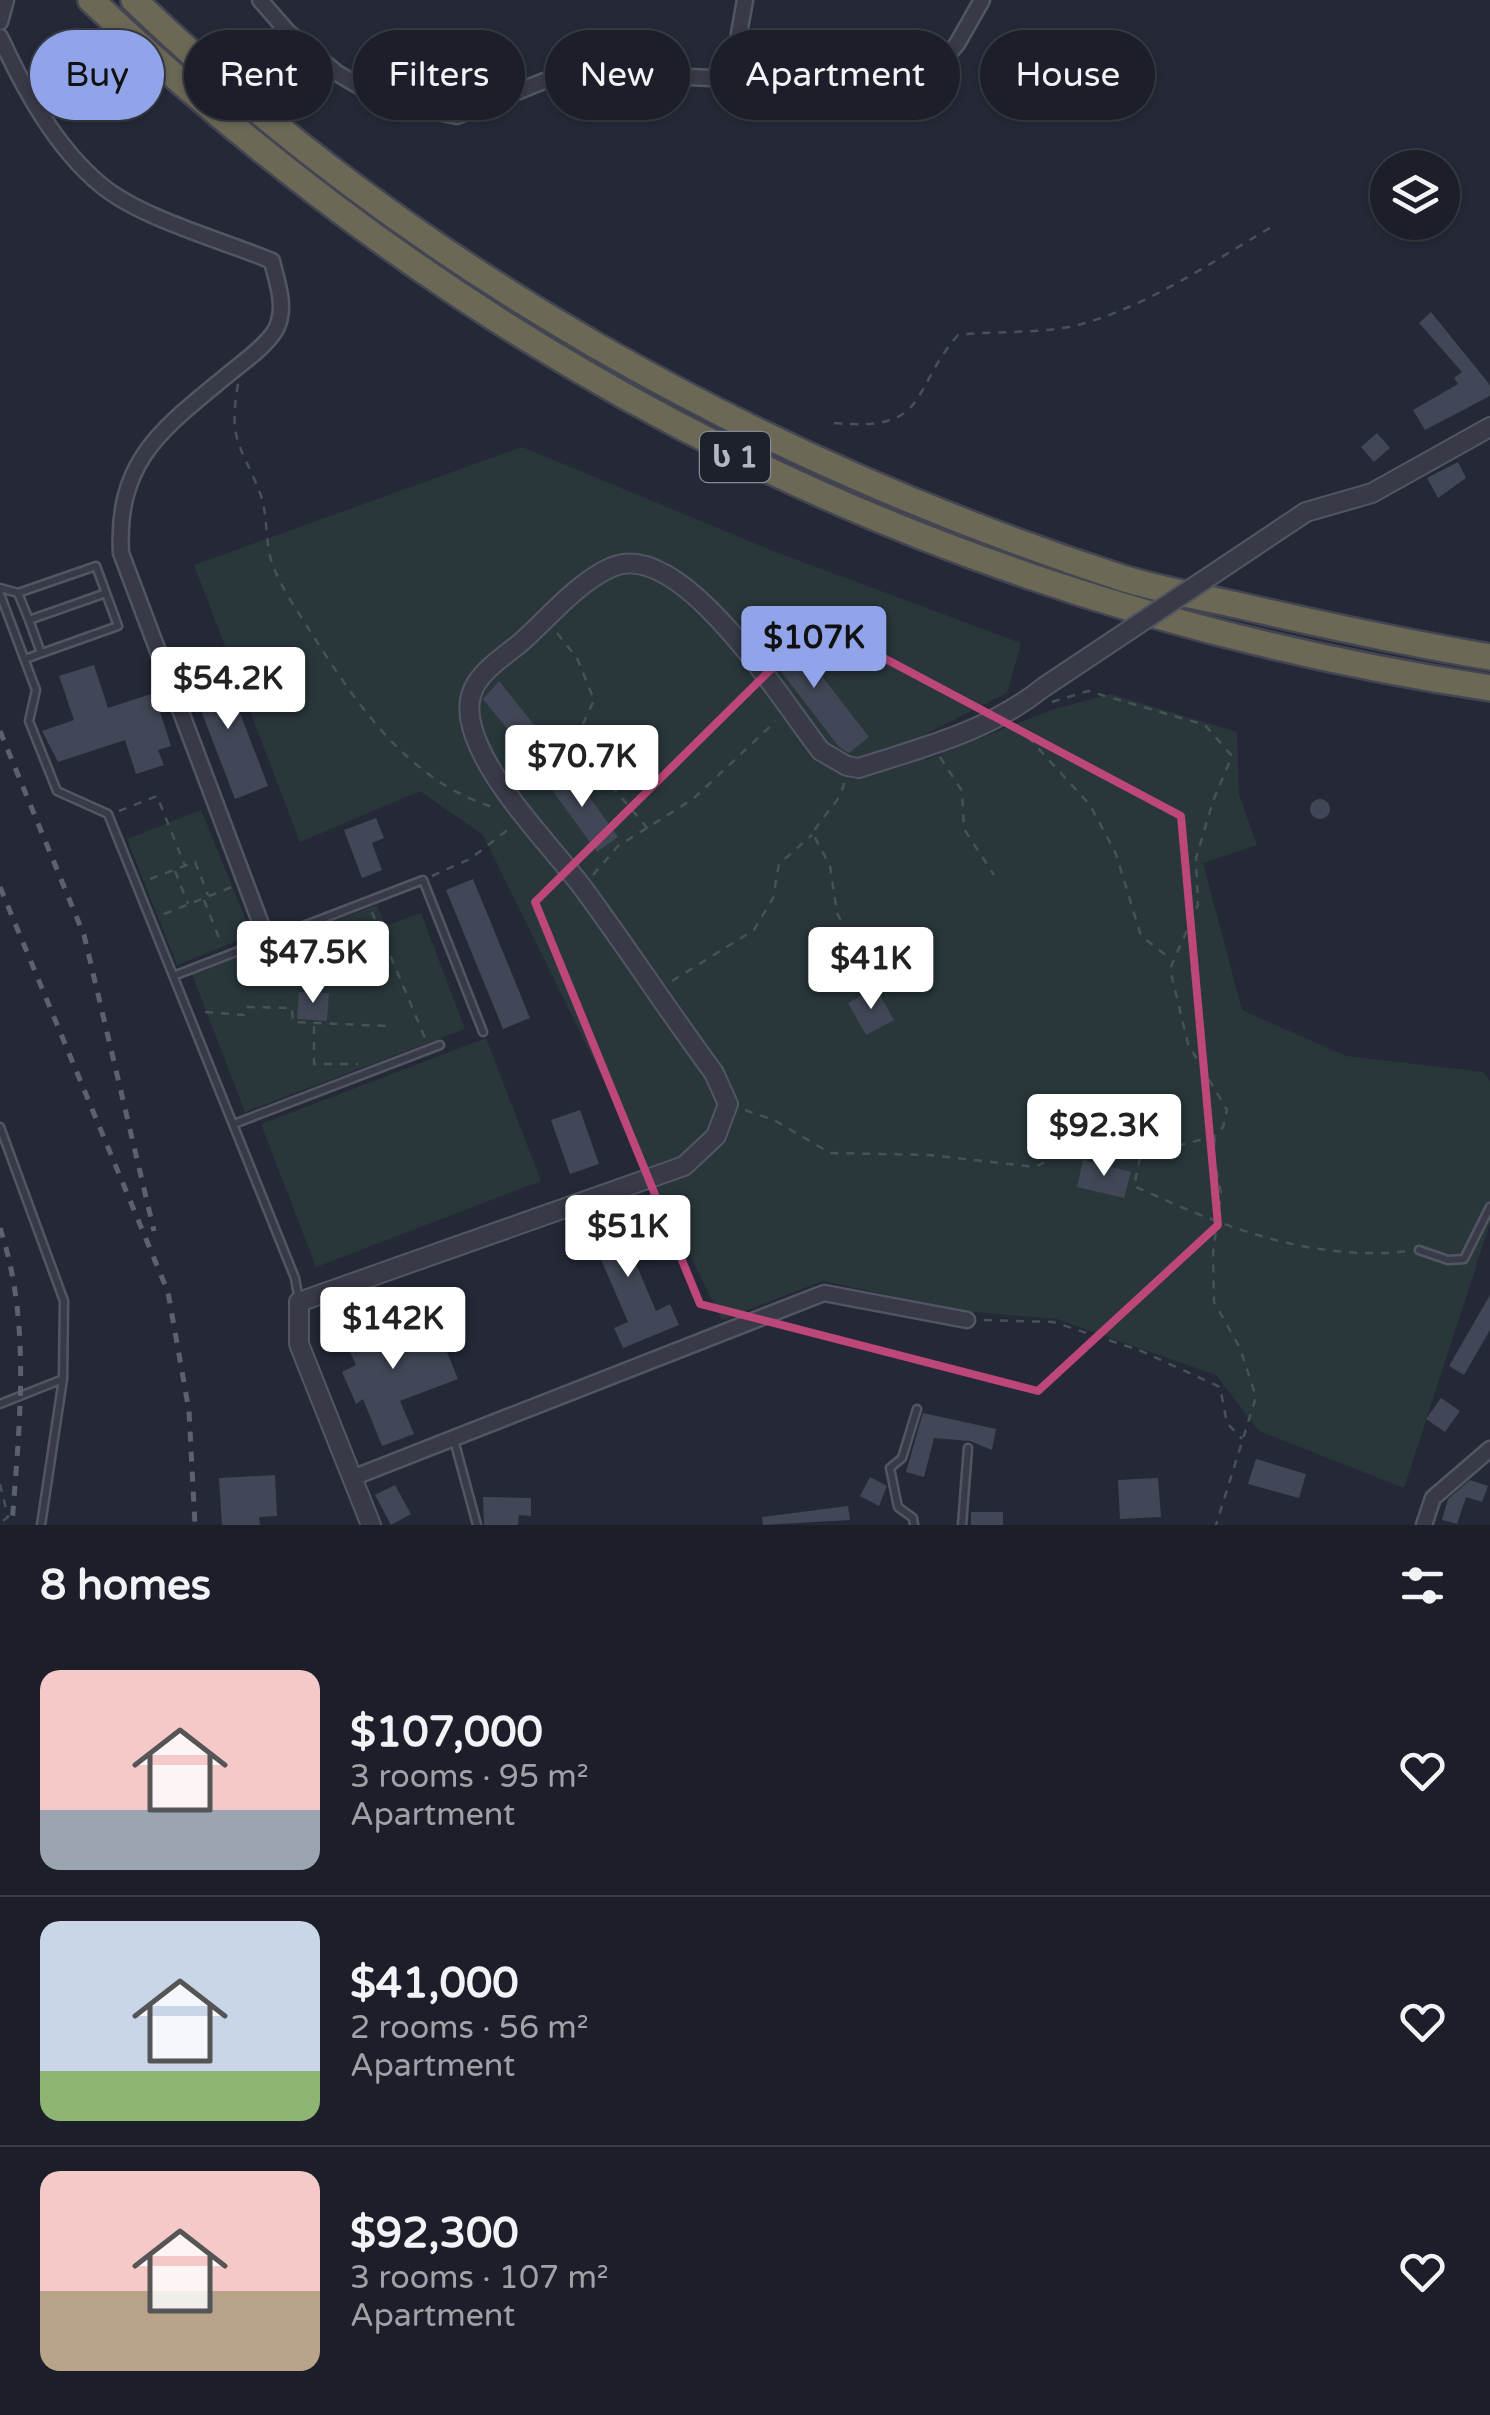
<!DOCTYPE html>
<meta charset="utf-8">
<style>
:root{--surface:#1c1f29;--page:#292c35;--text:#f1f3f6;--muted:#a0a2a8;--line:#3a3d46;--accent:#92a4e9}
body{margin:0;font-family:"Varela Round","Noto Sans Georgian",sans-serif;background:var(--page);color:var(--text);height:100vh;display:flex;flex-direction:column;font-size:38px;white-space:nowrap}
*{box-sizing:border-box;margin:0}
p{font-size:32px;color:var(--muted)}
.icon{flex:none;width:55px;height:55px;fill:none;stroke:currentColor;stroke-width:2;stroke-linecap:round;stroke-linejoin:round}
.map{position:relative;height:1525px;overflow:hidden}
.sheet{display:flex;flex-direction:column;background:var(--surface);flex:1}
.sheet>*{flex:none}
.guide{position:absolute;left:30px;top:30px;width:1430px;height:90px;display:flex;gap:20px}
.controls{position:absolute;left:1370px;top:150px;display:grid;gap:20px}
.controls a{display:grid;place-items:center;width:90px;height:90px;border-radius:50%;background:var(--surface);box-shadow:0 2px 8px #0004,0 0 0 2px var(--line);font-size:50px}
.price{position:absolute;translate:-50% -85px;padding:0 22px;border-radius:10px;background:#fff;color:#222;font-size:32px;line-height:65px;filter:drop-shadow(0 2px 5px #0008)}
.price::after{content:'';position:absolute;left:50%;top:60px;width:30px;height:22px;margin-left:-15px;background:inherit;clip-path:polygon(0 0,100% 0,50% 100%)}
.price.on{background:var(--accent);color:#111}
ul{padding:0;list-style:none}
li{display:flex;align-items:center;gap:30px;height:250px;padding:0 40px}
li+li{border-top:2px solid var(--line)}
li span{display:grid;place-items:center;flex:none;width:280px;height:200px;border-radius:20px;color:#555}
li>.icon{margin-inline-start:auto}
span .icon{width:120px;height:120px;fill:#fffc;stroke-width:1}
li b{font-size:42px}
h2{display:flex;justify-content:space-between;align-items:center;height:120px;padding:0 40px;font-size:42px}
.pill{padding:0 35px;border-radius:45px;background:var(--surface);box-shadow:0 2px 8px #0004,0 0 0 2px var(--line);font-size:35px;line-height:90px}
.pill.on{background:var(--accent);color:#111}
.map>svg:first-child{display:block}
.green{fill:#29373b}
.building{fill:#414756}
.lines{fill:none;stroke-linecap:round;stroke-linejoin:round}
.service-casing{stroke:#535662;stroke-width:11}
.minor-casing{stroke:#535662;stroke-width:19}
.tertiary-casing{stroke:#535662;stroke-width:22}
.motorway-casing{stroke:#434652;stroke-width:30}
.path{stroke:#465257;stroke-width:2.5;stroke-dasharray:8 8;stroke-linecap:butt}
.service{stroke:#383b47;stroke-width:6}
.minor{stroke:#383b47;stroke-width:14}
.tertiary{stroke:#383b47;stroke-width:18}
.motorway{stroke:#6c6856;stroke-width:25}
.rail{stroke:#5c6170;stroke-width:5;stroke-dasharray:10 10;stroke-linecap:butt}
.tertiary-bridge-casing{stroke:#535662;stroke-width:22;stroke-linecap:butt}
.tertiary-bridge{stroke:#383b47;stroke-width:18}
.marked{fill:none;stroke:#be477a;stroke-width:8;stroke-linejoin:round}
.labels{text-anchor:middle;stroke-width:8;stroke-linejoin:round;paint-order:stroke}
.shield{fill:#1d212c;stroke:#868996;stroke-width:2.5}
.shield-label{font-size:30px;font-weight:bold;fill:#b3b6c3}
</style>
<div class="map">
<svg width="1490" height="1525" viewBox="0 0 1490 1525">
<rect width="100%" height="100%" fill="#252937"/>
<path class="green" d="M522 447 773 551 1021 643 1007 693 920 737 926 760 1054 709 1111 694 1237 732 1239 795 1257 845 1203 863 1242 1010 1346 1056 1483 1072 1490 1081V1223L1404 1488 1259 1431 1216 1375 1057 1319 962 1311 823 1281 722 1320 483 835 420 791 300 842 194 565Z
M201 810 252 935 177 965 127 839Z
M377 905 386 926 421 913 465 1029 245 1112 192 974Z
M486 1038 541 1181 316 1267 261 1124Z"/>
<path class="building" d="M1431 312 1490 385V396L1425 430 1413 410 1458 384 1454 378 1462 372 1419 323Z
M1377 433 1390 448 1374 462 1361 447Z
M1458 462 1466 478 1438 498 1427 478Z
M783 626 869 737 849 753 839 747 760 644Z
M94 665 108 708 154 693 171 746 158 750 164 765 136 774 125 740 58 762 42 731 74 720 59 676Z
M222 666 268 786 235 799 189 679Z
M499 681 548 742 530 757 483 699Z
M568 767 618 837 597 852 547 783Z
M1310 809a10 10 0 1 1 20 0a10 10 0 1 1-20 0Z
M376 818 384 838 372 843 382 870 362 878 344 830Z
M473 879 530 1018 503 1029 446 890Z
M866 934 875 945 886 936 895 948 873 965 856 943Z
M876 988 894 1020 866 1035 848 1003Z
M299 992 329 993 327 1021 297 1019Z
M580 1110 599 1164 570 1174 551 1120Z
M1083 1160 1131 1172 1124 1198 1077 1187Z
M633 1210 642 1233 626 1240 656 1311 670 1304 679 1325 623 1348 614 1328 628 1322 596 1248 587 1251 579 1233Z
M1490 1295V1330L1464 1375 1449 1366Z
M363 1309 378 1345 435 1323 458 1379 400 1401 414 1434 382 1446 363 1399 356 1404 342 1372 356 1365 336 1320Z
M1441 1398 1460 1411 1445 1432 1426 1419Z
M923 1413 996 1429 992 1450 970 1441 934 1438 924 1477 906 1472Z
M1256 1459 1306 1474 1299 1498 1248 1484Z
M275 1475 277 1516 259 1517 260 1525H222L219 1478Z
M870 1477 887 1486 879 1506 860 1496Z
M1158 1478 1161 1517 1120 1519 1118 1480Z
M1470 1480 1488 1486 1482 1502 1466 1497 1457 1524 1442 1520 1448 1499Z
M395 1485 411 1514 391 1525 375 1495Z
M483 1497 531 1498V1516L519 1515 518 1525H484Z
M848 1506 850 1520 763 1525 762 1517Z
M971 1512H1003V1525H971Z"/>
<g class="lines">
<defs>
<path id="service" d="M0 588 18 593 29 620 106 593
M18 593 96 566 118 626 25 659
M0 594 36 690 29 721 57 791 108 814 295 1278 299 1301
M29 620 41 653
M176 975 423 880 483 1032
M234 1124 440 1045
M0 1127 64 1301 63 1379 41 1525
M1419 1250 1448 1260 1464 1259 1490 1207
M0 1404 63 1379
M454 1440 477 1525
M914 1525 913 1518 898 1507 890 1468 902 1458 917 1409
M962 1525 968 1448"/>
<path id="minor" d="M260 0 288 32 337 73 384 101 457 116 544 81 629 74 731 79 841 110 918 89 957 44 982 0
M0 22 6 0
M0 37C24 89 56 148 101 185 142 219 222 240 272 261 277 283 287 307 276 329 268 344 245 361 231 372 164 428 116 458 121 553L267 940
M731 79 745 0
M352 1478 824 1293 967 1320
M1424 1525 1433 1498 1490 1449"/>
<path id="tertiary" d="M1306 512 1372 493 1490 427
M371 1525 299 1344V1302L684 1166 716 1136 728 1104 714 1073C669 1012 628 949 583 888 548 842 487 782 472 727 460 684 489 668 519 644 548 619 576 583 612 567 682 537 783 703 821 751L847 766 859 768C927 746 989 731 1044 687"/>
<path id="motorway" d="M91 0C489 378 948 605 1490 688
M134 0C414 269 754 458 1122 578 1160 590 1202 597 1241 606 1324 625 1406 643 1490 657"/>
</defs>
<use href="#service" class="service-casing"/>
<use href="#minor" class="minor-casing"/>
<use href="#tertiary" class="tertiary-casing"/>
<use href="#motorway" class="motorway-casing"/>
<path class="path" d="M238 384C228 442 241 444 260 493 268 514 265 539 271 560 279 585 298 612 312 634 357 705 410 783 496 808
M834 423C931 432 909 391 958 335 1002 330 1047 335 1089 322 1156 301 1215 260 1275 225
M557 633 577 658 594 700 580 730 588 758 648 829
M1017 725 1090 805 1116 854 1141 936 1171 959
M940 757 962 791 964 829 994 875
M844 783C841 803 821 815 813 834L830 866 837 913 871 979
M119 811 157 796 185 866
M175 871 188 904
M593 875 618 846 693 799 776 721
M432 876 470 859 510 828
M150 879 195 862 208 895
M204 900 221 943
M372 912 425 1038
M164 914 232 887
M672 981 754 930 773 898 779 864 812 835
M205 1012 244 1015 246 1007 292 1008 293 1022 387 1026
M314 1026V1064H358
M745 1110 774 1120 830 1153 930 1155 1035 1167 1059 1155 1140 1156 1215 1136 1223 1127 1227 1110 1188 1044 1170 969 1198 905 1196 858 1213 801 1232 756 1205 725 1088 691 1052 702
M1215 1138 1213 1153 1221 1193 1213 1253 1214 1302 1240 1348 1256 1397 1216 1525
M1140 1157 1134 1186C1223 1227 1310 1262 1410 1251
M984 1320 1053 1322 1139 1350 1220 1387 1227 1423 1242 1439
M0 1484 8 1517 0 1523"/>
<use href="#service" class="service"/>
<use href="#minor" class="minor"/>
<use href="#tertiary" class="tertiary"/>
<use href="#motorway" class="motorway"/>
<path class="rail" d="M0 731 84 935 154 1231
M0 887 168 1292 189 1411 195 1525
M0 1228C32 1324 19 1426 12 1525"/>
<defs>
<path id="tertiary-bridge" d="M1044 687 1306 512"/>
</defs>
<use href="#tertiary-bridge" class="tertiary-bridge-casing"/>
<use href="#tertiary-bridge" class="tertiary-bridge"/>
</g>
<path class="marked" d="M818 623 1181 816 1218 1225 1038 1391 700 1304 535 902Z"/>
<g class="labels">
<rect class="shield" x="700" y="432" width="70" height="50" rx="8"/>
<g class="shield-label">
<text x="735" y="467">ს 1</text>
</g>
</g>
</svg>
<div class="controls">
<a><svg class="icon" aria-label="layers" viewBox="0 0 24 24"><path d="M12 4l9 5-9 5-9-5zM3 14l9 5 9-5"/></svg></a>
</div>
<b class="price on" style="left:814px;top:691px">$107K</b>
<b class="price" style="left:228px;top:732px">$54.2K</b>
<b class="price" style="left:582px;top:810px">$70.7K</b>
<b class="price" style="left:313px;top:1006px">$47.5K</b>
<b class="price" style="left:871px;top:1012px">$41K</b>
<b class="price" style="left:1104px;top:1179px">$92.3K</b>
<b class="price" style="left:628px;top:1280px">$51K</b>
<b class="price" style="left:393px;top:1372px">$142K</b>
<div class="guide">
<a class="pill on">Buy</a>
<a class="pill">Rent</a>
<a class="pill">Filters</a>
<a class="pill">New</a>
<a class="pill">Apartment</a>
<a class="pill">House</a>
</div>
</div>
<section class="sheet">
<h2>8 homes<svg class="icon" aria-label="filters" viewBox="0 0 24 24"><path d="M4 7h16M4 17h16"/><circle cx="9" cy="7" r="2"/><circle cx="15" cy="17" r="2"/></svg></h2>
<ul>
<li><span style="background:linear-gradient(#f6c9c9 70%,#9aa5b1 0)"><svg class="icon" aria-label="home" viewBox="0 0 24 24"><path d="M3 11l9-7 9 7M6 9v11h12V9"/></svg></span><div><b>$107,000</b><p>3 rooms · 95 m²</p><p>Apartment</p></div><svg class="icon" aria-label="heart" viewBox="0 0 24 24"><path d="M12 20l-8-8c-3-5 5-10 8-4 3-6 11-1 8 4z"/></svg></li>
<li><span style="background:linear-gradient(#c9d6e8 75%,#8fb573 0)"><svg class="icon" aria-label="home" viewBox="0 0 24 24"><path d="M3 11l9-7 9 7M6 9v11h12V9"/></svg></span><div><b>$41,000</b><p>2 rooms · 56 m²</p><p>Apartment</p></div><svg class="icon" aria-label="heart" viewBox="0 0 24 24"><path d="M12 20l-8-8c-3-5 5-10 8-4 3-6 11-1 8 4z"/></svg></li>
<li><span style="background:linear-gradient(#f6c9c9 60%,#b9a48a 0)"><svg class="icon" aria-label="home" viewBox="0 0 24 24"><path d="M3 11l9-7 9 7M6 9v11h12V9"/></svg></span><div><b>$92,300</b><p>3 rooms · 107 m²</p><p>Apartment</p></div><svg class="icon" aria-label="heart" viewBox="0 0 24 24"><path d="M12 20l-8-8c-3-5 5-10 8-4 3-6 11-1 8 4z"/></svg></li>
</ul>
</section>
